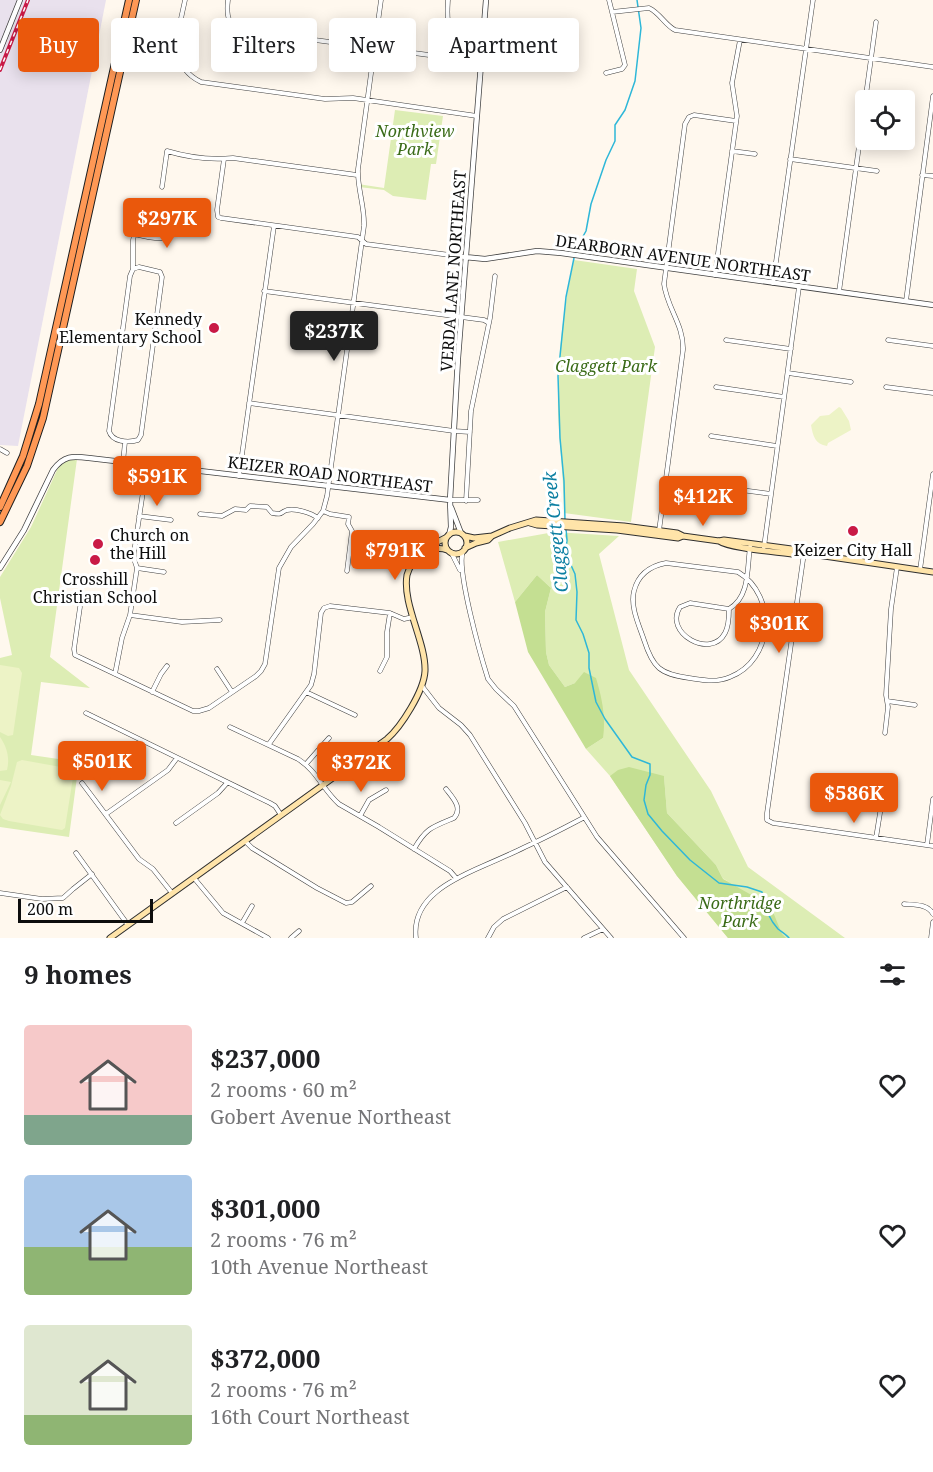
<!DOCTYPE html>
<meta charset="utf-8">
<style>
:root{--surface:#fff;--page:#f6f6f6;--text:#202124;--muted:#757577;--accent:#ea580c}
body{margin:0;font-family:"Noto Serif",serif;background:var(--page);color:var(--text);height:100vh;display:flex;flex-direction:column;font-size:22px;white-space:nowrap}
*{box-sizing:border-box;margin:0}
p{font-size:20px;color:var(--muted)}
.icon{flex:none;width:33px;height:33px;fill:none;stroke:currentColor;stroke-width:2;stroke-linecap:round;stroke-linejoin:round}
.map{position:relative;height:938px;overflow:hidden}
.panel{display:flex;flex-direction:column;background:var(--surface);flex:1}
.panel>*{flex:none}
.banner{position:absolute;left:18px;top:18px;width:600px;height:54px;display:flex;gap:12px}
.tools{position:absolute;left:855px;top:90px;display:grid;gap:12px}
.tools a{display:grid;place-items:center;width:60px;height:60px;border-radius:6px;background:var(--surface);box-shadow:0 3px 15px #0003;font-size:30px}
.scale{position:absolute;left:18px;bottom:15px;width:135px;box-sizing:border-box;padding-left:6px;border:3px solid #0d0d0d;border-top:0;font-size:16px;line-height:21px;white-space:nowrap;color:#0d0d0d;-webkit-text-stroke:4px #fff;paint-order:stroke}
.price{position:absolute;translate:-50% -51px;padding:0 14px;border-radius:6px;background:var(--accent);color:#fff;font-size:20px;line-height:39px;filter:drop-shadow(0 2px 3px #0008)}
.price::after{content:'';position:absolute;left:50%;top:36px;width:18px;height:14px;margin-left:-9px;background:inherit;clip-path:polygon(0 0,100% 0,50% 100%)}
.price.on{background:#222;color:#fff}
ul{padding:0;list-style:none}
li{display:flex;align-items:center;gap:18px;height:150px;padding:0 24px}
li span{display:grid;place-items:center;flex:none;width:168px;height:120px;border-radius:6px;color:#555}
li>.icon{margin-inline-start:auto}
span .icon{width:72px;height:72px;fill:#fffc;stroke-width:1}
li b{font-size:26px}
h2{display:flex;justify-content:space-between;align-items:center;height:72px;padding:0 24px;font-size:26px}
.tag{padding:0 21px;border-radius:6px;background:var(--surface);box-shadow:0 3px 15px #0003;font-size:21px;line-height:54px}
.tag.on{background:var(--accent);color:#fff}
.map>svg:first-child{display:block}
.industrial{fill:#e9e1ed}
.green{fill:#ddedb4;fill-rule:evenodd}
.forest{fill:#c4df92}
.pitch{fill:#edf3c6}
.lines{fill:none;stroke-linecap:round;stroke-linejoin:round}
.stream{stroke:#2eb7d8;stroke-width:1.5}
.minor-casing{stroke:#404040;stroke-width:5}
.tertiary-casing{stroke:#404040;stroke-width:6}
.secondary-casing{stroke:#2f2f2f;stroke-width:7}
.trunk-casing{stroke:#1e1e1e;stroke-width:8}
.minor{stroke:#fff;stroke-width:4}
.tertiary{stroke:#fff;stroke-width:4.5}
.secondary{stroke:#ffe4a9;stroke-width:5}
.trunk{stroke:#ff9855;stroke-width:6}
.rail-casing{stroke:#c91a46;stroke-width:4}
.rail{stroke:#fff;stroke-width:1.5;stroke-dasharray:4.5;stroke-linecap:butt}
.poi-dot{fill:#c91a46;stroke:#fff;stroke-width:2}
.labels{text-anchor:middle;stroke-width:6;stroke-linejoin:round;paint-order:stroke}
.park-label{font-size:16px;font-style:italic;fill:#3a6b18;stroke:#fff}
.street-label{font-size:16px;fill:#0d0d0d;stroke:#fff}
.poi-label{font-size:16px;fill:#0d0d0d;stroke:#fff}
.water-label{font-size:18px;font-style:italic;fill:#0c7fa2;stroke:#fff}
</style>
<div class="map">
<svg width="933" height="938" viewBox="0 0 933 938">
<rect width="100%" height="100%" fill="#fff8ee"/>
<path class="industrial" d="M0 0H106L18 446 0 445Z"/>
<path class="green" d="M395 110 443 116 436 164H431L426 200 393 196 384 190 359 187 358 184 384 188Z
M574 260 637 269 634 291 655 347 631 522 564 513C564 479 559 445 558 411 557 360 563 310 574 260Z
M72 459H77L50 657 90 688 41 682 31 755 79 762 69 837 0 827V658L12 655 0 598V577L31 527 58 468 65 462Z
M554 532 619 536 599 554 629 670 711 791 748 867 845 938H728L677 876 610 776 586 749 603 738 575 683 565 687 549 665 546 652 545 612 551 588 537 575 515 602 498 542ZM664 776 667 813 716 865 723 879 731 883 690 860 646 785Z"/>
<path class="forest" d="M537 575 551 588 545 612 546 652 549 665 565 687 575 683 584 672 596 678C602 698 606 717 603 738L586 749 528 652 515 602Z
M629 767 664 776 667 813 716 865 723 879 755 897 773 912 782 934 786 938H728L677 876 610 776 618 770Z"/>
<path class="pitch" d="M839 407 841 408 849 421 851 430 828 443 827 446C815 444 813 436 811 425L820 416 829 415Z
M0 665 19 668 22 673 13 735 8 736 0 732Z
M0 737C7 747 10 758 7 770L0 771Z
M22 760 72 769 74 771 65 828 62 830 9 821 3 819 0 815 11 786 17 762Z
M0 780 11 782 0 805Z"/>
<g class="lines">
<path class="stream" d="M575 253 577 247 586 231 591 204 606 160 615 141V125L625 110 635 81 641 28 637 0
M565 521 564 481 560 438 558 376 566 297 574 258
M566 529 567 540 566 549 570 563 575 574 577 592 576 620 583 634 589 653V668L596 702 605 719 632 757 650 764V775L646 785 644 800 648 814 662 831 690 860 719 883 747 887 762 892C764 906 768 918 778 929 782 932 786 934 789 938"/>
<defs>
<path id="minor" d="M185 0C179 30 166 65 201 82L325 99 353 98 477 116
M228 0C226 17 228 27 246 31L429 55 440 51 462 34 483 35
M448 0C447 17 446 23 457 37
M612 12 649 8C660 13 665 25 675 30L933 67
M484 30 532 36
M606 73 622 69 625 65 609 0
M732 151 755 154
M224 159 217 210 218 217 221 218 358 237 366 244 465 257
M790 159 877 171
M922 175 933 176
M162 187 167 151C187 157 212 160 233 158L357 175
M134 234C142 236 164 241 169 236 173 232 172 225 173 221
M139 267 160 272 162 277 141 435 138 440C128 443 112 442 109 431L130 276 133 269Z
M133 269V240L139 215
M715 275 737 116 732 83 740 40
M773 283 813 0
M264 291 484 320 489 323
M839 292 876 22
M906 301 933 96
M726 340 791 349
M888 340 933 346
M788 373 851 382
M716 387 784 397
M886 387 933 393
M249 403 454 431 470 432
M711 436 777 446
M0 449 7 453
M123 462 125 442
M239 476 274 226
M707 483 723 485 726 488 771 494
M450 500H478
M466 501 471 411 490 318 495 276
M323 511 330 514 349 517 348 524 352 531 347 571
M200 514 222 516 235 509 246 510 250 506 267 507 272 513C283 515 279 513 287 510 296 508 311 513 318 518
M139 516 171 520
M659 531 683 350C684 325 667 308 664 284L685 124 689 117 694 115 736 121
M764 547 799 287
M463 551C456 569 481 657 488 679L496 689 514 706 597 837 684 938
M451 552 460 570
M804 553 767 813V820L773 823 933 846
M666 563 738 572C778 596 773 661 730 677 716 683 703 680 689 678 660 674 653 668 644 640 639 625 630 607 634 591 638 575 650 566 666 563Z
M137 568 164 572
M920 570 933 474
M690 603 729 609C729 617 729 626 725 633 711 660 663 633 680 607Z
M80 607 74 649 75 655 193 711H199L209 708 256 676 261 671 265 664 279 568 291 547 313 524 323 511 327 496 364 226C365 207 357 188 358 169L381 0
M729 609C750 597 747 568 750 547
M130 615 182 622 220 620
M217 669 232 692
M380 671 387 657V632L390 613
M115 674 122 638 130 615 137 568 134 559V552L147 465
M422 686 439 708 461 725 470 735 525 823 545 862 611 938
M152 692 161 674 167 666
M306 692 355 715
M887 701 915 705
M86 713 270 803 275 806 281 815
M230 727 298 759C317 771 323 790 339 804L379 827 450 871 456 878
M885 733 888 707 886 695 891 609 897 567
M269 744 311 685 314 674 321 613 324 608 330 606 390 613 404 619 413 617
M306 764 329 738
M867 781 879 783 884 788 876 838
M82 783 139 859 153 869 172 893
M106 814 168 770 177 758
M360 816 369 800 386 790
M176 823 218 793 227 783
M245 841 252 848 317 888 346 903 352 902 371 886
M927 845 933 799
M414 849C426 828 432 827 454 818 463 808 453 798 446 789
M76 853 128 925
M194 878 223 913 268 938
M0 893 42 899 63 898 73 889 92 874
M904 904C915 905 928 904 933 914
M242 923 252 906
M291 938 299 931
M416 938C411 898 453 879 483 866 497 860 511 854 525 847 545 838 564 828 583 818
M488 938 494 927 503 919 567 887
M584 938 603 929
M931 938 933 922"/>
<path id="tertiary" d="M0 50 20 0
M465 257 485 259 537 251 561 253 933 305
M451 507 461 533
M449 535 451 527 450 500 458 358 486 0
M0 568 24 530 53 470C64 455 73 456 89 458L450 500"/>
<path id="secondary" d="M530 523 537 525 617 530 678 538 683 536 719 541 724 540 799 550 804 553 933 572
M445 543a11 11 0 1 1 22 0a11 11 0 1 1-22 0Z
M465 536 474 538 492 536
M719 541C731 549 781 552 798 555L804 553
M465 548 476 543 488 540 492 536 510 528 536 520 624 526 677 533 683 536
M415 558C427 554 434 545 447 550
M110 938 387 739C401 727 424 691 425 671 426 642 402 604 407 575 409 568 412 564 415 558 416 556 418 553 420 551L447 537"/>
<path id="trunk" d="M0 507 23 456 39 404 129 0
M0 522 27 466 43 418 136 0"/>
</defs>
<use href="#minor" class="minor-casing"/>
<use href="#tertiary" class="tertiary-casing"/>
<use href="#secondary" class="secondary-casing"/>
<use href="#trunk" class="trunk-casing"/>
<use href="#minor" class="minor"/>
<use href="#tertiary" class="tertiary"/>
<use href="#secondary" class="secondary"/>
<use href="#trunk" class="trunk"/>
<defs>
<path id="rail" d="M0 70 28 0"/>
</defs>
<use href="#rail" class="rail-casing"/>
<use href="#rail" class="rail"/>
</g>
<g class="poi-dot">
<circle cx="214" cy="328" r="6"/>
<circle cx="853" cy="531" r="6"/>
<circle cx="98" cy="544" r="6"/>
<circle cx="95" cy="560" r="6"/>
</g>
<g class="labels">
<g class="park-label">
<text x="415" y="137">Northview<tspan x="415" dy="18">Park</tspan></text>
<text x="606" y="372">Claggett Park</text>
<text x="740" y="909">Northridge<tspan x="740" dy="18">Park</tspan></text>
</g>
<g class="street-label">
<text transform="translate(683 258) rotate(8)" y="6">DEARBORN AVENUE NORTHEAST</text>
<text transform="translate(453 271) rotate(-86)" y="6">VERDA LANE NORTHEAST</text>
<text transform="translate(330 474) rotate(7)" y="6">KEIZER ROAD NORTHEAST</text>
</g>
<g class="poi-label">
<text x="202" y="325" text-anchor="end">Kennedy<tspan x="202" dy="18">Elementary School</tspan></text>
<text x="110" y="541" text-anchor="start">Church on<tspan x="110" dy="18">the Hill</tspan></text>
<text x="853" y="556">Keizer City Hall</text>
<text x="95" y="585">Crosshill<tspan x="95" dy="18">Christian School</tspan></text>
</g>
<g class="water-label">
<text transform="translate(556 532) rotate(-96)" y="6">Claggett Creek</text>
</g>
</g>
</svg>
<div class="tools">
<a><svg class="icon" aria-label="locate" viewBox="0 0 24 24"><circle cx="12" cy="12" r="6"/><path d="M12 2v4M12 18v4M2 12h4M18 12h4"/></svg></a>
</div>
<div class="scale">200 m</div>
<b class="price" style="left:167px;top:249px">$297K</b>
<b class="price on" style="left:334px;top:362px">$237K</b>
<b class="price" style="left:157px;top:507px">$591K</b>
<b class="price" style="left:703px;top:527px">$412K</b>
<b class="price" style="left:395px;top:581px">$791K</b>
<b class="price" style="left:779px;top:654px">$301K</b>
<b class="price" style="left:102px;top:792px">$501K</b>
<b class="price" style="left:361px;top:793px">$372K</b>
<b class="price" style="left:854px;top:824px">$586K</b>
<div class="banner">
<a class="tag on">Buy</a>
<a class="tag">Rent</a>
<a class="tag">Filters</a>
<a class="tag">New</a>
<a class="tag">Apartment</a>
</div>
</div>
<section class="panel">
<h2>9 homes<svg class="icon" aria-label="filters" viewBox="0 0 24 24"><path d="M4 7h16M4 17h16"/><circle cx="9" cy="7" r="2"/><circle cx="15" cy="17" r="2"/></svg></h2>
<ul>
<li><span style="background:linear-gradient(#f6c9c9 75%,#7fa58c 0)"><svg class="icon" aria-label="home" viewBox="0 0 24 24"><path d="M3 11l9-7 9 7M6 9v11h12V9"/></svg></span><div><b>$237,000</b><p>2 rooms · 60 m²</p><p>Gobert Avenue Northeast</p></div><svg class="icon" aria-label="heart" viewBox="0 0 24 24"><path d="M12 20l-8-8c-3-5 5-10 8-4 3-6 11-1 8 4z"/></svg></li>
<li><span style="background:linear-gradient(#a9c7e8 60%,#8fb573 0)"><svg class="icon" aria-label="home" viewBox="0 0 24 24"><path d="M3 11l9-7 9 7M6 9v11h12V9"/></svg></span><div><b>$301,000</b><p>2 rooms · 76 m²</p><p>10th Avenue Northeast</p></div><svg class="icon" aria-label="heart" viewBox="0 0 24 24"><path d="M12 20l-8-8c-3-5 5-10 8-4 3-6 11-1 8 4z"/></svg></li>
<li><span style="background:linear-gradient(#dfe7d0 75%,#8fb573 0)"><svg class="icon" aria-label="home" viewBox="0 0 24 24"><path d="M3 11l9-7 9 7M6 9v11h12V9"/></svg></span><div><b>$372,000</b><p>2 rooms · 76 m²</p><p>16th Court Northeast</p></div><svg class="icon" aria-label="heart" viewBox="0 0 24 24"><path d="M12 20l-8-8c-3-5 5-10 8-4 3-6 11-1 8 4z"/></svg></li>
</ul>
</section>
